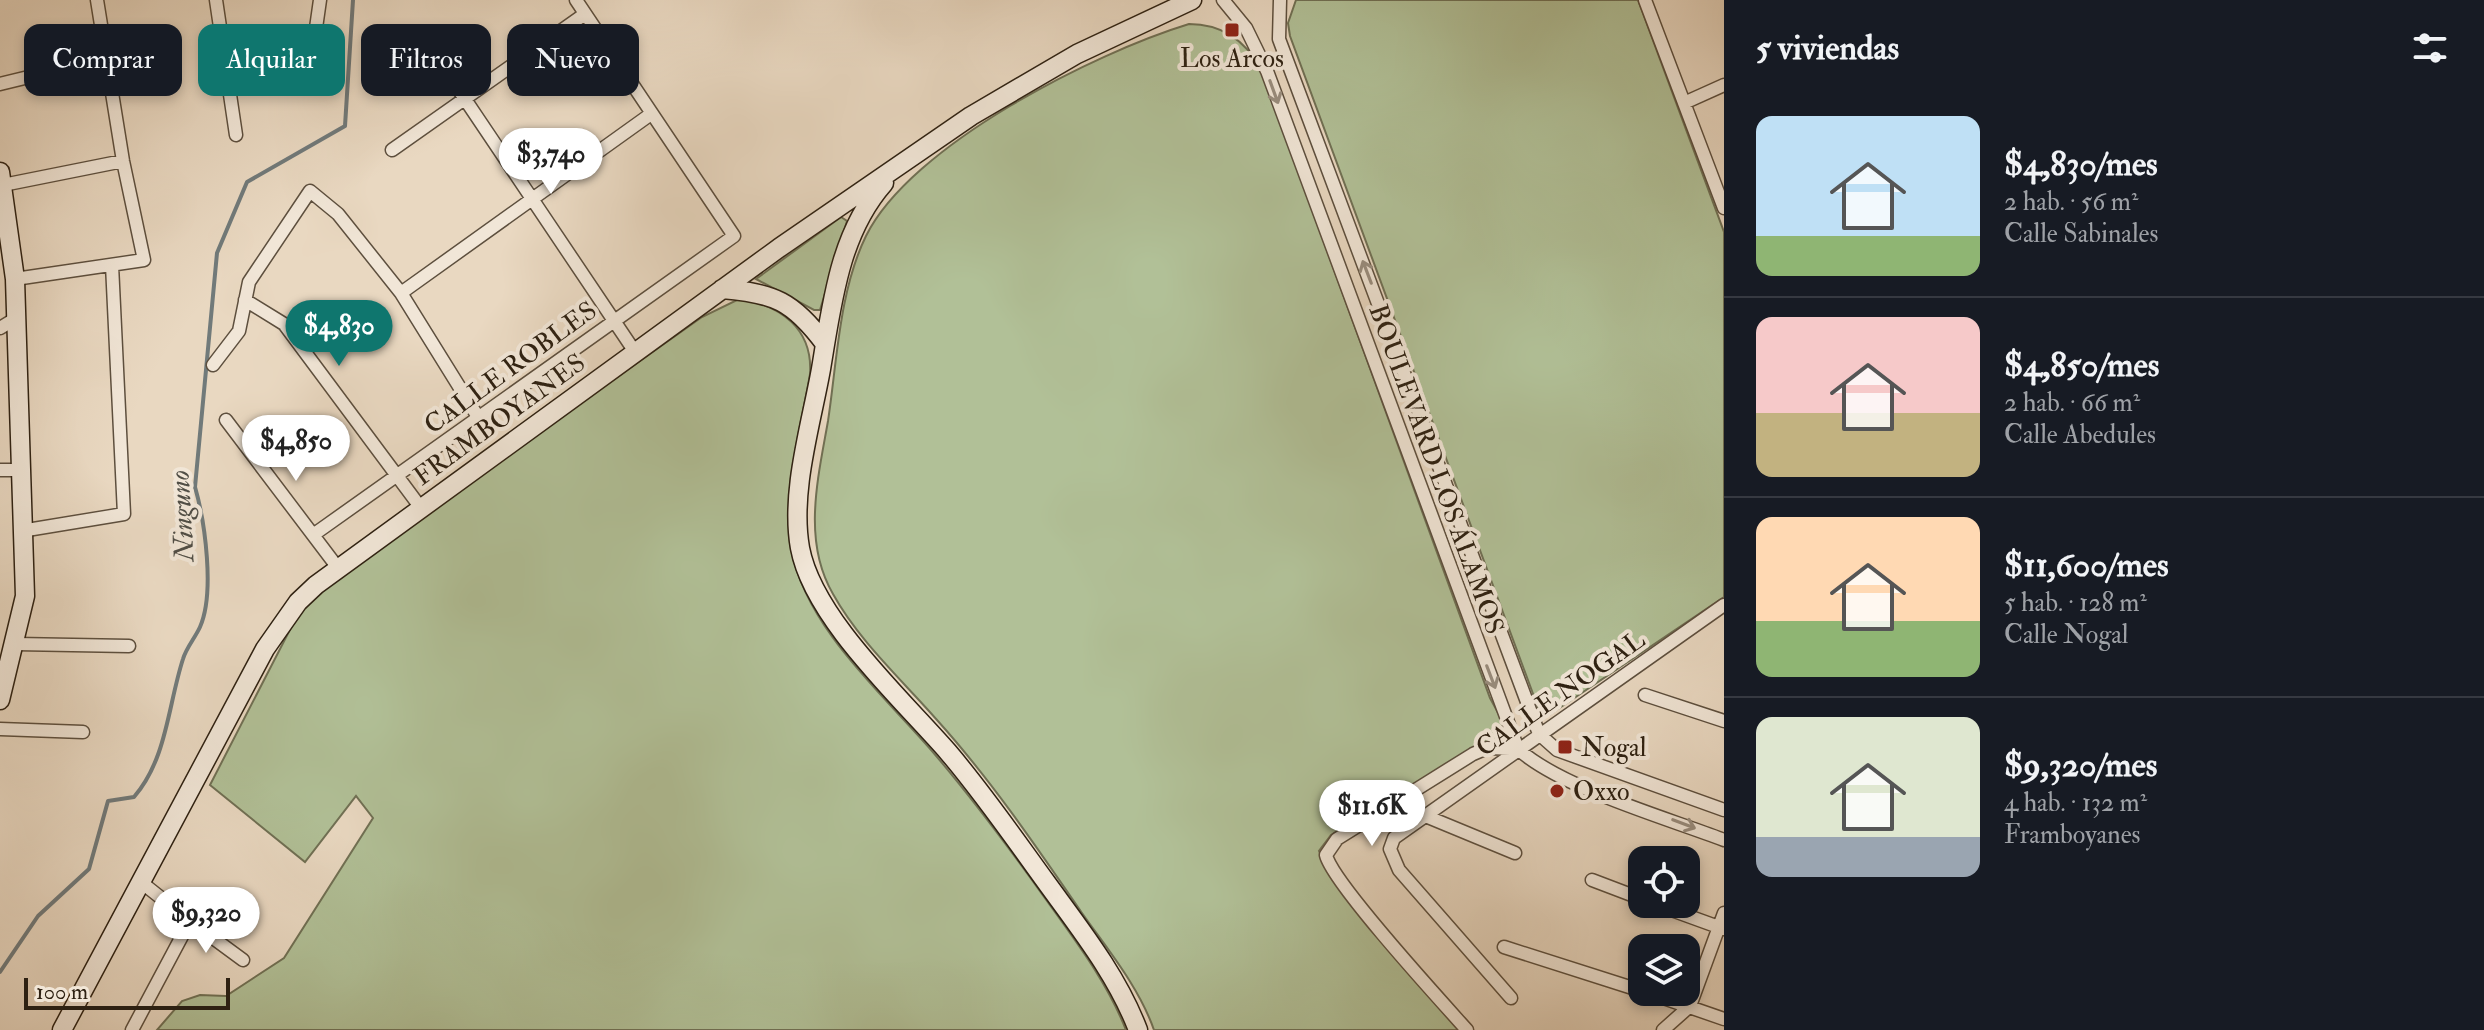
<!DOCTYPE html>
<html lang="es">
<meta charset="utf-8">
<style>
:root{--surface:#171b24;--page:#20242c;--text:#f1f3f6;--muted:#9ea1a6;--line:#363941;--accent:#0f766e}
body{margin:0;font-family:"IM FELL Double Pica",serif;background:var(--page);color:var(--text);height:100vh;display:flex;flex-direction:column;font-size:30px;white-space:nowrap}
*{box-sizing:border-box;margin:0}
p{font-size:26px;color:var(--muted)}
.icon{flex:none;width:44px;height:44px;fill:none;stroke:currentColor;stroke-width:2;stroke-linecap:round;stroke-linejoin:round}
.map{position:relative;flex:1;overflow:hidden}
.details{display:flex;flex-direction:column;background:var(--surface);width:760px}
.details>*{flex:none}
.banner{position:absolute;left:24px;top:24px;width:760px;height:72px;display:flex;gap:16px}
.tools{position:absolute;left:1628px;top:846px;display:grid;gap:16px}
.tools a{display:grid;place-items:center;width:72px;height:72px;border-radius:16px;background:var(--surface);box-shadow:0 4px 12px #0003;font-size:40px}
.scale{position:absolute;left:24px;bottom:20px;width:206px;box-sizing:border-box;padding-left:8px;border:4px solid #2e2112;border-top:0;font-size:22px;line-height:28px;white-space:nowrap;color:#2e2112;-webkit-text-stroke:6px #f1e6d7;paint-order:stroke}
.price{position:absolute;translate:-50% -68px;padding:0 18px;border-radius:28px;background:#fff;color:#222;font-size:26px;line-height:52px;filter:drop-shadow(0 2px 4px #0008)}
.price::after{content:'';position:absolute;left:50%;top:48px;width:24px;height:18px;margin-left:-12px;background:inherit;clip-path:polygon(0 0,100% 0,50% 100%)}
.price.current{background:var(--accent);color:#fff}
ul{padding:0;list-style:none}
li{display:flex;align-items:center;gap:24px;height:200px;padding:0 32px}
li+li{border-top:2px solid var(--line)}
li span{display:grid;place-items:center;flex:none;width:224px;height:160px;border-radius:16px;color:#555}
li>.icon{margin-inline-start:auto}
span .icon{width:96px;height:96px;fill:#fffc;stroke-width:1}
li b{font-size:34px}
h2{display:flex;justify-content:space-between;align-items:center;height:96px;padding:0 32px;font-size:34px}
.pill{padding:0 28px;border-radius:16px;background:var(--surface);box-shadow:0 4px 12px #0003;font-size:28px;line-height:72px}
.pill.current{background:var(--accent);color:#fff}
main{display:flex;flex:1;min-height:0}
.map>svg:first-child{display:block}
.green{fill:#b1c097;stroke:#707054;stroke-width:2}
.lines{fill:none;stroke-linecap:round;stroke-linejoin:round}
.stream{stroke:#717a7a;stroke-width:4}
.street-casing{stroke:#5d4f3e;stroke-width:15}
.secondary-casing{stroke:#2e2112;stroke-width:21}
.street{stroke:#f1e6d7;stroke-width:12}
.secondary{stroke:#f1e6d7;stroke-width:18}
.oneway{stroke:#998d7e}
.poi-dot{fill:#8f2418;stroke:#f1e6d7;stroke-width:3}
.labels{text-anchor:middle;stroke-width:8;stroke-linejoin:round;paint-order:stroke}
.poi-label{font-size:26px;fill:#2e2112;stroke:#f1e6d7;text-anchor:start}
.street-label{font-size:26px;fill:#2e2112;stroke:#f1e6d7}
.water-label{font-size:28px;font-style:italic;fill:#504e46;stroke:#f1e6d7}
</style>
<main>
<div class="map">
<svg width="1724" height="1030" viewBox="0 0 1724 1030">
<rect width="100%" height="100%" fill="#e9d8c1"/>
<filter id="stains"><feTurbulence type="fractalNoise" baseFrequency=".0025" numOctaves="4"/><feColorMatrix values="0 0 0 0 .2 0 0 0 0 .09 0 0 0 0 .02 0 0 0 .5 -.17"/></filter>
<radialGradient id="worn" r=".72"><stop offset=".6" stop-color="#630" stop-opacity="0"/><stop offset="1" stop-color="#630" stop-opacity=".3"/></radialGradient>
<path class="green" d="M1296 0H1638L1724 232V597L1549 715H1543L1539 710 1290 36 1288 23Z
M1189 24C1222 24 1245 40 1261 69L1490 698 1507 729 1505 741 1465 753 1331 835 1319 851 1329 873 1461 1030H1154C1139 987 1108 950 1082 913 1036 846 991 780 937 720 902 680 859 641 833 594 802 541 818 478 828 421 837 362 839 291 866 236 911 145 1094 53 1189 24Z
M841 217 847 221 820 310H814L756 279Z
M739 299C781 305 813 329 810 374 801 429 781 493 791 549 807 629 881 692 932 751 973 799 1010 849 1047 901 1077 943 1107 982 1126 1030H157L182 1001 200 995 226 996 284 958 373 818 356 796 305 862 210 785 298 614 322 588 356 562 702 317Z"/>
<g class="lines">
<path class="stream" d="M0 972 38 916 89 869 108 801 134 797C167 759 168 705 183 659 186 648 195 638 200 627 215 593 205 522 195 487L217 253 247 182 345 126 353 0"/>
<defs>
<path id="street" d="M216 0 236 135
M1223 0 1246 28 1267 71 1518 749C1561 788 1667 818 1724 840
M1280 0 1279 39 1539 734 1557 750 1724 810
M1645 0 1724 208
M312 56 320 0
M438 59 635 352
M0 84 107 58
M1684 103 1724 85
M392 150 585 14
M3 185 123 161
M15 279 144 260 123 161 97 0
M401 293 651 114
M245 300 284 324 421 508
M0 328 15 319
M213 365 239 331 249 282 310 191 338 214 401 293 478 417
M226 420 338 568
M0 470H21
M21 531 124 514 112 265
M313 535 734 236 576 0
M16 644 129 646
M1645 695 1724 721
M0 729 83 732
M1423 815 1515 853
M1592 880 1642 899
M1655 904 1724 929
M190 921 243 960
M1504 947 1642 991
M1646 992 1724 1019
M1511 998 1399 870 1390 849 1394 838 1724 605
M132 1030 190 921 141 882
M1467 1030C1441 1001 1332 882 1326 855L1337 839 1473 754 1487 748 1518 749
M1663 1030 1690 1006 1724 913"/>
<path id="secondary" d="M0 172 15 279 25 596 0 700
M884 183C839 234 832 304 821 369 811 425 790 492 800 548 813 618 901 698 948 752 983 793 1014 838 1046 882 1080 929 1117 975 1138 1030
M722 289C774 293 793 301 825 344
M62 1030 265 649 298 602 316 585 779 248 971 116 1077 54 1192 0"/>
</defs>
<use href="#street" class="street-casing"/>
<use href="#secondary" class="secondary-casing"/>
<use href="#street" class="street"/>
<use href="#secondary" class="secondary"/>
</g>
<defs><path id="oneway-shaft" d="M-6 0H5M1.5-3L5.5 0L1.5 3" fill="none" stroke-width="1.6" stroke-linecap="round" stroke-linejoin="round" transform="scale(2)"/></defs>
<g class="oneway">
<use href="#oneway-shaft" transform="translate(1274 92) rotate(70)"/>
<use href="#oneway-shaft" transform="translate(1367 272) rotate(-111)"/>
<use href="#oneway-shaft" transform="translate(1491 677) rotate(69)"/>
<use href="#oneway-shaft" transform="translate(1684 824) rotate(21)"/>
</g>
<g class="poi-dot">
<rect x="1224" y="22" width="16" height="16" rx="4"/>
<rect x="1557" y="739" width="16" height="16" rx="4"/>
<circle cx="1557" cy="791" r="8"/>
</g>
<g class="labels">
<g class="poi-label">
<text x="1232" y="67" text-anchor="middle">Los Arcos</text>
<text x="1581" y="756">Nogal</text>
<text x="1573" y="800">Oxxo</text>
</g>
<g class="street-label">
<text transform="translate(510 367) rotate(-36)" y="9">CALLE ROBLES</text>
<text transform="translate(499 419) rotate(-36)" y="9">FRAMBOYANES</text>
<text transform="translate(1437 469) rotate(70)" y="9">BOULEVARD LOS ÁLAMOS</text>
<text transform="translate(1560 693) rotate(-35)" y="9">CALLE NOGAL</text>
</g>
<g class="water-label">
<text transform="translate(181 516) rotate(-93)" y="10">Ninguno</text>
</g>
</g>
<rect width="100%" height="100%" filter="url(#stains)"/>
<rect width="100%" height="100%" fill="url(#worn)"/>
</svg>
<div class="tools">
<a><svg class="icon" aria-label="locate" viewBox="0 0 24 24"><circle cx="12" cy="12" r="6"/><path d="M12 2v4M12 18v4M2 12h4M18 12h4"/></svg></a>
<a><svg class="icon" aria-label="layers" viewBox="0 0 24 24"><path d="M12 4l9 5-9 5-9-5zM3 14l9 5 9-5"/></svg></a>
</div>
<div class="scale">100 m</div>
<b class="price" style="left:551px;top:196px">$3,740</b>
<b class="price current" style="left:339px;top:368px">$4,830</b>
<b class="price" style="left:296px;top:483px">$4,850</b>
<b class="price" style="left:1372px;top:848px">$11.6K</b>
<b class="price" style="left:206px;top:955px">$9,320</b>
<div class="banner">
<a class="pill">Comprar</a>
<a class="pill current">Alquilar</a>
<a class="pill">Filtros</a>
<a class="pill">Nuevo</a>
</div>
</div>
<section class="details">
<h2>5 viviendas<svg class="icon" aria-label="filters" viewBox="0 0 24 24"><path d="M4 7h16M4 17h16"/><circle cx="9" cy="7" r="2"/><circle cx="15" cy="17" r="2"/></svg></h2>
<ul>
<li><span style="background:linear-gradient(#bfe0f5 75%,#8fb573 0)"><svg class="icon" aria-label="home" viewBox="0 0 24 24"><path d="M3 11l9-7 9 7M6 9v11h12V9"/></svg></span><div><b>$4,830/mes</b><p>2 hab. · 56 m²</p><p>Calle Sabinales</p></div></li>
<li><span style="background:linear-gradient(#f6c9c9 60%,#c2b280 0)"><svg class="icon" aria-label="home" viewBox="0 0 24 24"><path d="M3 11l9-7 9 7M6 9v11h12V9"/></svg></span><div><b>$4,850/mes</b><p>2 hab. · 66 m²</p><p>Calle Abedules</p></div></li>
<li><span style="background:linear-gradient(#ffd9b3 65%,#8fb573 0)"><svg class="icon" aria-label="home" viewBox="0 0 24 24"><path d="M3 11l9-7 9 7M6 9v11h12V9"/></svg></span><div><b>$11,600/mes</b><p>5 hab. · 128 m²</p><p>Calle Nogal</p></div></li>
<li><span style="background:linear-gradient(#dfe7d0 75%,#9aa5b1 0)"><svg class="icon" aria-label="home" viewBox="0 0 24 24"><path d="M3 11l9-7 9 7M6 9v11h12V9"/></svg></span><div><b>$9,320/mes</b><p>4 hab. · 132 m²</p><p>Framboyanes</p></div></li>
</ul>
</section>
</main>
